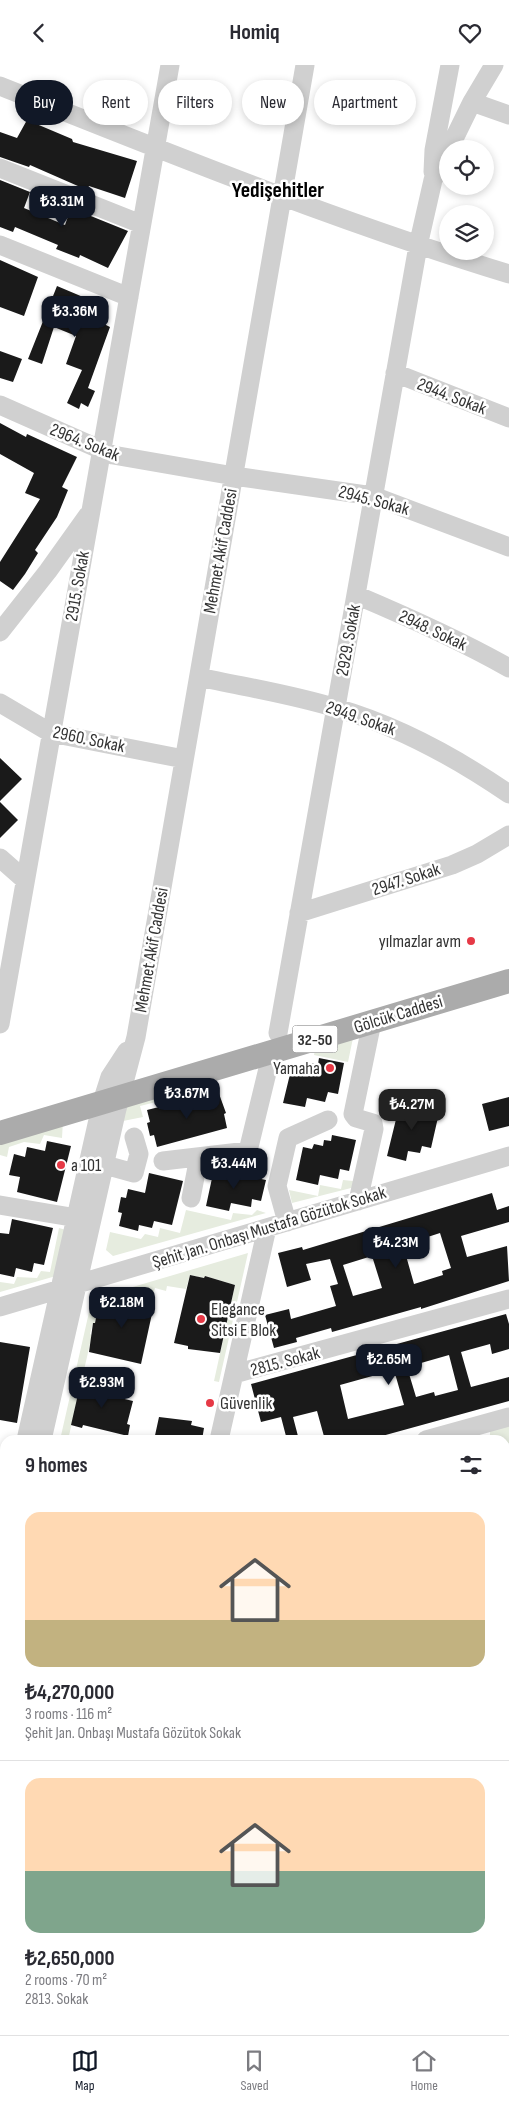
<!DOCTYPE html>
<meta charset="utf-8">
<style>
:root{--surface:#fff;--page:#f2f2f3;--text:#2b2b33;--muted:#7c7c81;--line:#e1e1e2;--accent:#111827}
body{margin:0;font-family:"Sofia Sans Condensed",sans-serif;background:var(--page);color:var(--text);height:100vh;display:flex;flex-direction:column;font-size:19px;white-space:nowrap}
*{box-sizing:border-box;margin:0}
p{font-size:16px;color:var(--muted)}
.icon{flex:none;width:28px;height:28px;fill:none;stroke:currentColor;stroke-width:2;stroke-linecap:round;stroke-linejoin:round}
.map{position:relative;flex:1;overflow:hidden}
.side{position:absolute;left:0px;top:1370px;width:510px;height:600px;display:flex;flex-direction:column;background:var(--surface);border-radius:15px 15px 0 0;box-shadow:0 2px 8px #0003}
.side>*{flex:none}
.top-card{position:absolute;left:15px;top:15px;width:480px;height:45px;display:flex;gap:10px}
.fabs{position:absolute;left:439px;top:75px;display:grid;gap:10px}
.fabs a{display:grid;place-items:center;width:55px;height:55px;border-radius:50%;background:var(--surface);box-shadow:0 2px 8px #0003;font-size:25px}
.price{position:absolute;translate:-50% -42px;padding:0 11px;border-radius:10px;background:var(--accent);color:#fff;font-size:16px;line-height:32px;filter:drop-shadow(0 1px 2px #0008)}
.price::after{content:'';position:absolute;left:50%;top:30px;width:15px;height:11px;margin-left:-8px;background:inherit;clip-path:polygon(0 0,100% 0,50% 100%)}
.price.selected{background:#222;color:#fff}
ul{padding:0;list-style:none}
li{display:grid;align-content:center;gap:10px;height:265px;padding:0 25px}
li+li{border-top:1px solid var(--line)}
li span{display:grid;place-items:center;height:155px;border-radius:15px;color:#555}
li>.icon{margin-inline-start:auto}
span .icon{width:90px;height:90px;fill:#fffc;stroke-width:1}
li b{font-size:21px}
h2{display:flex;justify-content:space-between;align-items:center;height:60px;padding:0 25px;font-size:21px}
.chip{padding:0 18px;border-radius:22px;background:var(--surface);box-shadow:0 2px 8px #0003;font-size:18px;line-height:45px}
.chip.selected{background:var(--accent);color:#fff}
header{display:flex;justify-content:space-between;align-items:center;height:65px;padding:0 25px;background:var(--surface);font-size:22px;font-weight:700}
.tabs{display:flex;justify-content:space-around;align-items:center;height:70px;border-top:1px solid var(--line);background:var(--surface);font-size:14px;color:var(--muted)}
.tabs a{display:grid;justify-items:center;gap:2px}
.tabs .selected{color:var(--accent)}
.map>svg:first-child{display:block}
.green{fill:#e6ecdf}
.building{fill:#1a1a1a;fill-rule:evenodd}
.lines{fill:none;stroke-linecap:round;stroke-linejoin:round}
.minor{stroke:#d0d0d0;stroke-width:19}
.major{stroke:#ababab;stroke-width:24}
.poi-dot{fill:#e63946;stroke:#fff;stroke-width:2}
.labels{text-anchor:middle;stroke-width:5;stroke-linejoin:round;paint-order:stroke}
.shield{fill:#fff;stroke:#707070;stroke-width:1}
.shield-label{font-size:16px;font-weight:bold;fill:#333}
.street-label{font-size:18px;fill:#333;stroke:#fff}
.poi-label{font-size:18px;fill:#333;stroke:#fff;text-anchor:start}
.district-label{font-size:22px;font-weight:bold;fill:#000;stroke:#fff}
</style>
<header><svg class="icon" aria-label="back" viewBox="0 0 24 24"><path d="M15 5l-7 7 7 7"/></svg>Homiq<svg class="icon" aria-label="heart" viewBox="0 0 24 24"><path d="M12 20l-8-8c-3-5 5-10 8-4 3-6 11-1 8 4z"/></svg></header>
<div class="map">
<svg width="509" height="1970" viewBox="0 0 509 1970">
<rect width="100%" height="100%" fill="#fff"/>
<path class="green" d="M353 973 348 997 314 990 315 985Z
M155 1033 156 1037 140 1041 143 1052 123 1056 126 1041Z
M63 1055 62 1073 44 1070 40 1079 24 1077 9 1082 7 1092 0 1090V1075Z
M343 1115 353 1116 355 1122 292 1138 289 1125 318 1131 320 1120 341 1124Z
M186 1145 231 1155 233 1148 252 1150 257 1145 266 1148 113 1191 106 1185 110 1167 141 1174 145 1169 158 1172 160 1163 180 1168Z
M59 1163 66 1165 56 1211 0 1227V1217L14 1219 17 1212 37 1213 41 1206 50 1207Z
M248 1188 219 1317 214 1316 235 1220 205 1211 204 1213 190 1210 186 1224 167 1221 166 1226 155 1223 152 1234 133 1230 130 1239 103 1234 100 1248H97L95 1258H93L90 1269 92 1270 68 1375H60L92 1234Z
M509 1360V1378H505V1375H490V1365Z
M0 1772 5 1773V1824L0 1823Z"/>
<path class="building" d="M27 55 72 74 73 77 137 96 125 133 89 121 87 125 30 100 29 102 0 92V67L17 73Z
M0 115 30 127 24 143 65 160 71 143 128 166 108 203 80 190 79 193 56 184 58 180 15 162 13 167 0 162Z
M0 195 38 212 24 251 0 242Z
M57 221 102 240 99 248 107 251 104 259 110 262 88 323 95 326 88 342 81 338 79 344 67 338 82 305 66 299 76 271 54 262 42 299 28 294Z
M0 286 22 294 13 317 0 313Z
M0 358 26 372 27 369 77 392 62 422 68 425 57 452 35 485 38 488 25 509 13 525 0 516V497L40 434 25 428 34 408 0 389Z
M0 693 22 714 0 736Z
M0 737 18 755 0 773Z
M319 993 344 998 338 1029 328 1027 325 1037 307 1033 305 1042 283 1038 291 1005 300 1007 301 1002 310 1003 311 998 318 999Z
M218 1026 226 1048 224 1049 227 1063 157 1082 154 1070 150 1071 147 1058 150 1057 147 1045 159 1042 160 1044 207 1032 206 1029Z
M509 1032V1061L489 1066 482 1039Z
M400 1038 439 1048 431 1083 422 1081 420 1088 408 1086 406 1096 387 1091Z
M332 1070 356 1075 349 1106 340 1104 338 1114 320 1110 318 1120 296 1115 303 1082 312 1084 314 1079 323 1081 324 1075 331 1076Z
M47 1076 71 1081 57 1137 17 1127 20 1112 9 1110 14 1089 25 1092 27 1082 45 1086Z
M214 1104 266 1115 261 1136 252 1134 251 1142 231 1138 229 1146 206 1141Z
M149 1108 183 1116 172 1160 154 1156 152 1163 139 1160 138 1166 119 1161 122 1148 118 1147 121 1132 126 1133 128 1124 145 1128Z
M492 1128 497 1145 509 1141V1157L461 1171 467 1192 507 1181 509 1216 421 1244V1242L332 1267 331 1263 296 1273 297 1277 274 1283 265 1250 289 1244 291 1254 336 1241 330 1221 338 1219 330 1194 306 1199 311 1215 287 1222 278 1188 302 1182 303 1185ZM440 1168 451 1203 442 1206 443 1210 414 1219 403 1180ZM372 1191 382 1223 353 1231 343 1200Z
M12 1154 53 1163 44 1200 34 1198 32 1207 16 1203 14 1212 0 1209V1168L9 1169Z
M190 1210 204 1213 205 1211 235 1220 220 1288 188 1284V1281L174 1278Z
M132 1230 155 1235 141 1299 89 1287 93 1258H95L97 1248H100L103 1234 130 1239Z
M506 1249 509 1259V1284L492 1289 490 1279 461 1287 471 1322 509 1312V1336L382 1371 383 1375H325L317 1346 293 1352 299 1375H287L281 1352 261 1357 251 1319ZM449 1290 458 1325 435 1331 434 1327 416 1332 407 1302ZM394 1305 404 1340 348 1354 340 1320Z
M0 1277 30 1282 17 1358 0 1355Z
M81 1316 114 1323 112 1331 133 1336 127 1359 130 1360 128 1371 83 1360 82 1363 71 1360Z
M159 1352 192 1356 191 1360 204 1363 202 1375H154Z"/>
<g class="lines">
<path class="minor" d="M0 21C168 88 336 156 509 209
M472 37 509 50
M449 84 472 37 494 0
M0 103 141 159
M433 107 434 85 450 0
M0 180 129 232
M395 308 509 353
M0 340 113 390 234 411 373 431 509 482
M356 530C408 552 460 575 509 603
M0 567 48 506 88 450
M199 612C244 622 291 629 336 643 399 661 455 692 509 729
M0 638 51 668 184 694
M0 793 25 815
M299 848 452 800 477 789 509 770
M0 959 170 0
M278 968 418 181 433 115 448 86
M163 1096 248 1086 272 987
M105 1100 134 1108 139 1089 134 1072
M191 1133 199 1092
M358 1136 374 1064 373 1058 356 1053 353 1049 372 957
M0 1140 77 1153
M287 1157 277 1121 288 1073 328 1055
M0 1242 509 1091
M234 1309 509 1234
M26 1375 102 1037 110 1012 127 986
M42 1375 117 1044 136 972 305 0
M219 1375 267 1163
M426 1375 509 1352
M0 1489 5 1467
M505 1534H509
M0 1560 5 1538
M0 1654 5 1657
M505 1882 509 1883
M98 1965 109 1970
M392 1965 403 1970
M77 1970 78 1965
M326 1970 328 1965"/>
<path class="major" d="M0 1068 509 916"/>
</g>
<g class="poi-dot">
<circle cx="471" cy="876" r="5"/>
<circle cx="330" cy="1003" r="5"/>
<circle cx="61" cy="1100" r="5"/>
<circle cx="201" cy="1254" r="5"/>
<circle cx="210" cy="1338" r="5"/>
</g>
<g class="labels">
<rect class="shield" x="292.5" y="960.5" width="45" height="27" rx="4"/>
<g class="shield-label">
<text x="315" y="980">32-50</text>
</g>
<g class="street-label">
<text transform="translate(452 331) rotate(21)" y="6">2944. Sokak</text>
<text transform="translate(85 377) rotate(22)" y="6">2964. Sokak</text>
<text transform="translate(374 435) rotate(15)" y="6">2945. Sokak</text>
<text transform="translate(220 486) rotate(-80)" y="6">Mehmet Akif Caddesi</text>
<text transform="translate(77 521) rotate(-80)" y="6">2915. Sokak</text>
<text transform="translate(433 565) rotate(25)" y="6">2948. Sokak</text>
<text transform="translate(348 575) rotate(-80)" y="6">2929. Sokak</text>
<text transform="translate(361 653) rotate(19)" y="6">2949. Sokak</text>
<text transform="translate(89 674) rotate(12)" y="6">2960. Sokak</text>
<text transform="translate(406 814) rotate(-18)" y="6">2947. Sokak</text>
<text transform="translate(151 885) rotate(-80)" y="6">Mehmet Akif Caddesi</text>
<text transform="translate(398 949) rotate(-17)" y="6">Gölcük Caddesi</text>
<text transform="translate(269 1162) rotate(-17)" y="6">Şehit Jan. Onbaşı Mustafa Gözütok Sokak</text>
<text transform="translate(285 1296) rotate(-15)" y="6">2815. Sokak</text>
</g>
<g class="poi-label">
<text x="461" y="882" text-anchor="end">yılmazlar avm</text>
<text x="320" y="1009" text-anchor="end">Yamaha</text>
<text x="71" y="1106">a 101</text>
<text x="211" y="1250">Elegance<tspan x="211" dy="21">Sitsi E Blok</tspan></text>
<text x="220" y="1344">Güvenlik</text>
</g>
<g class="district-label">
<text x="278" y="132">Yedişehitler</text>
</g>
</g>
</svg>
<div class="fabs">
<a><svg class="icon" aria-label="locate" viewBox="0 0 24 24"><circle cx="12" cy="12" r="6"/><path d="M12 2v4M12 18v4M2 12h4M18 12h4"/></svg></a>
<a><svg class="icon" aria-label="layers" viewBox="0 0 24 24"><path d="M12 4l9 5-9 5-9-5zM3 14l9 5 9-5"/></svg></a>
</div>
<b class="price" style="left:62px;top:163px">₺3.31M</b>
<b class="price" style="left:75px;top:273px">₺3.36M</b>
<b class="price" style="left:187px;top:1055px">₺3.67M</b>
<b class="price selected" style="left:412px;top:1066px">₺4.27M</b>
<b class="price" style="left:234px;top:1125px">₺3.44M</b>
<b class="price" style="left:396px;top:1204px">₺4.23M</b>
<b class="price" style="left:122px;top:1264px">₺2.18M</b>
<b class="price" style="left:389px;top:1321px">₺2.65M</b>
<b class="price" style="left:102px;top:1344px">₺2.93M</b>
<div class="top-card">
<a class="chip selected">Buy</a>
<a class="chip">Rent</a>
<a class="chip">Filters</a>
<a class="chip">New</a>
<a class="chip">Apartment</a>
</div>
<section class="side">
<h2>9 homes<svg class="icon" aria-label="filters" viewBox="0 0 24 24"><path d="M4 7h16M4 17h16"/><circle cx="9" cy="7" r="2"/><circle cx="15" cy="17" r="2"/></svg></h2>
<ul>
<li><span style="background:linear-gradient(#ffd9b3 70%,#c2b280 0)"><svg class="icon" aria-label="home" viewBox="0 0 24 24"><path d="M3 11l9-7 9 7M6 9v11h12V9"/></svg></span><div><b>₺4,270,000</b><p>3 rooms · 116 m²</p><p>Şehit Jan. Onbaşı Mustafa Gözütok Sokak</p></div></li>
<li><span style="background:linear-gradient(#ffd9b3 60%,#7fa58c 0)"><svg class="icon" aria-label="home" viewBox="0 0 24 24"><path d="M3 11l9-7 9 7M6 9v11h12V9"/></svg></span><div><b>₺2,650,000</b><p>2 rooms · 70 m²</p><p>2813. Sokak</p></div></li>
</ul>
</section>
</div>
<nav class="tabs">
<a class="selected"><svg class="icon" aria-label="map" viewBox="0 0 24 24"><path d="M3 6l6-2 6 2 6-2v14l-6 2-6-2-6 2zM9 4v14M15 6v14"/></svg>Map</a>
<a><svg class="icon" aria-label="saved" viewBox="0 0 24 24"><path d="M7 4h10v16l-5-4-5 4z"/></svg>Saved</a>
<a><svg class="icon" aria-label="home" viewBox="0 0 24 24"><path d="M3 11l9-7 9 7M6 9v11h12V9"/></svg>Home</a>
</nav>
